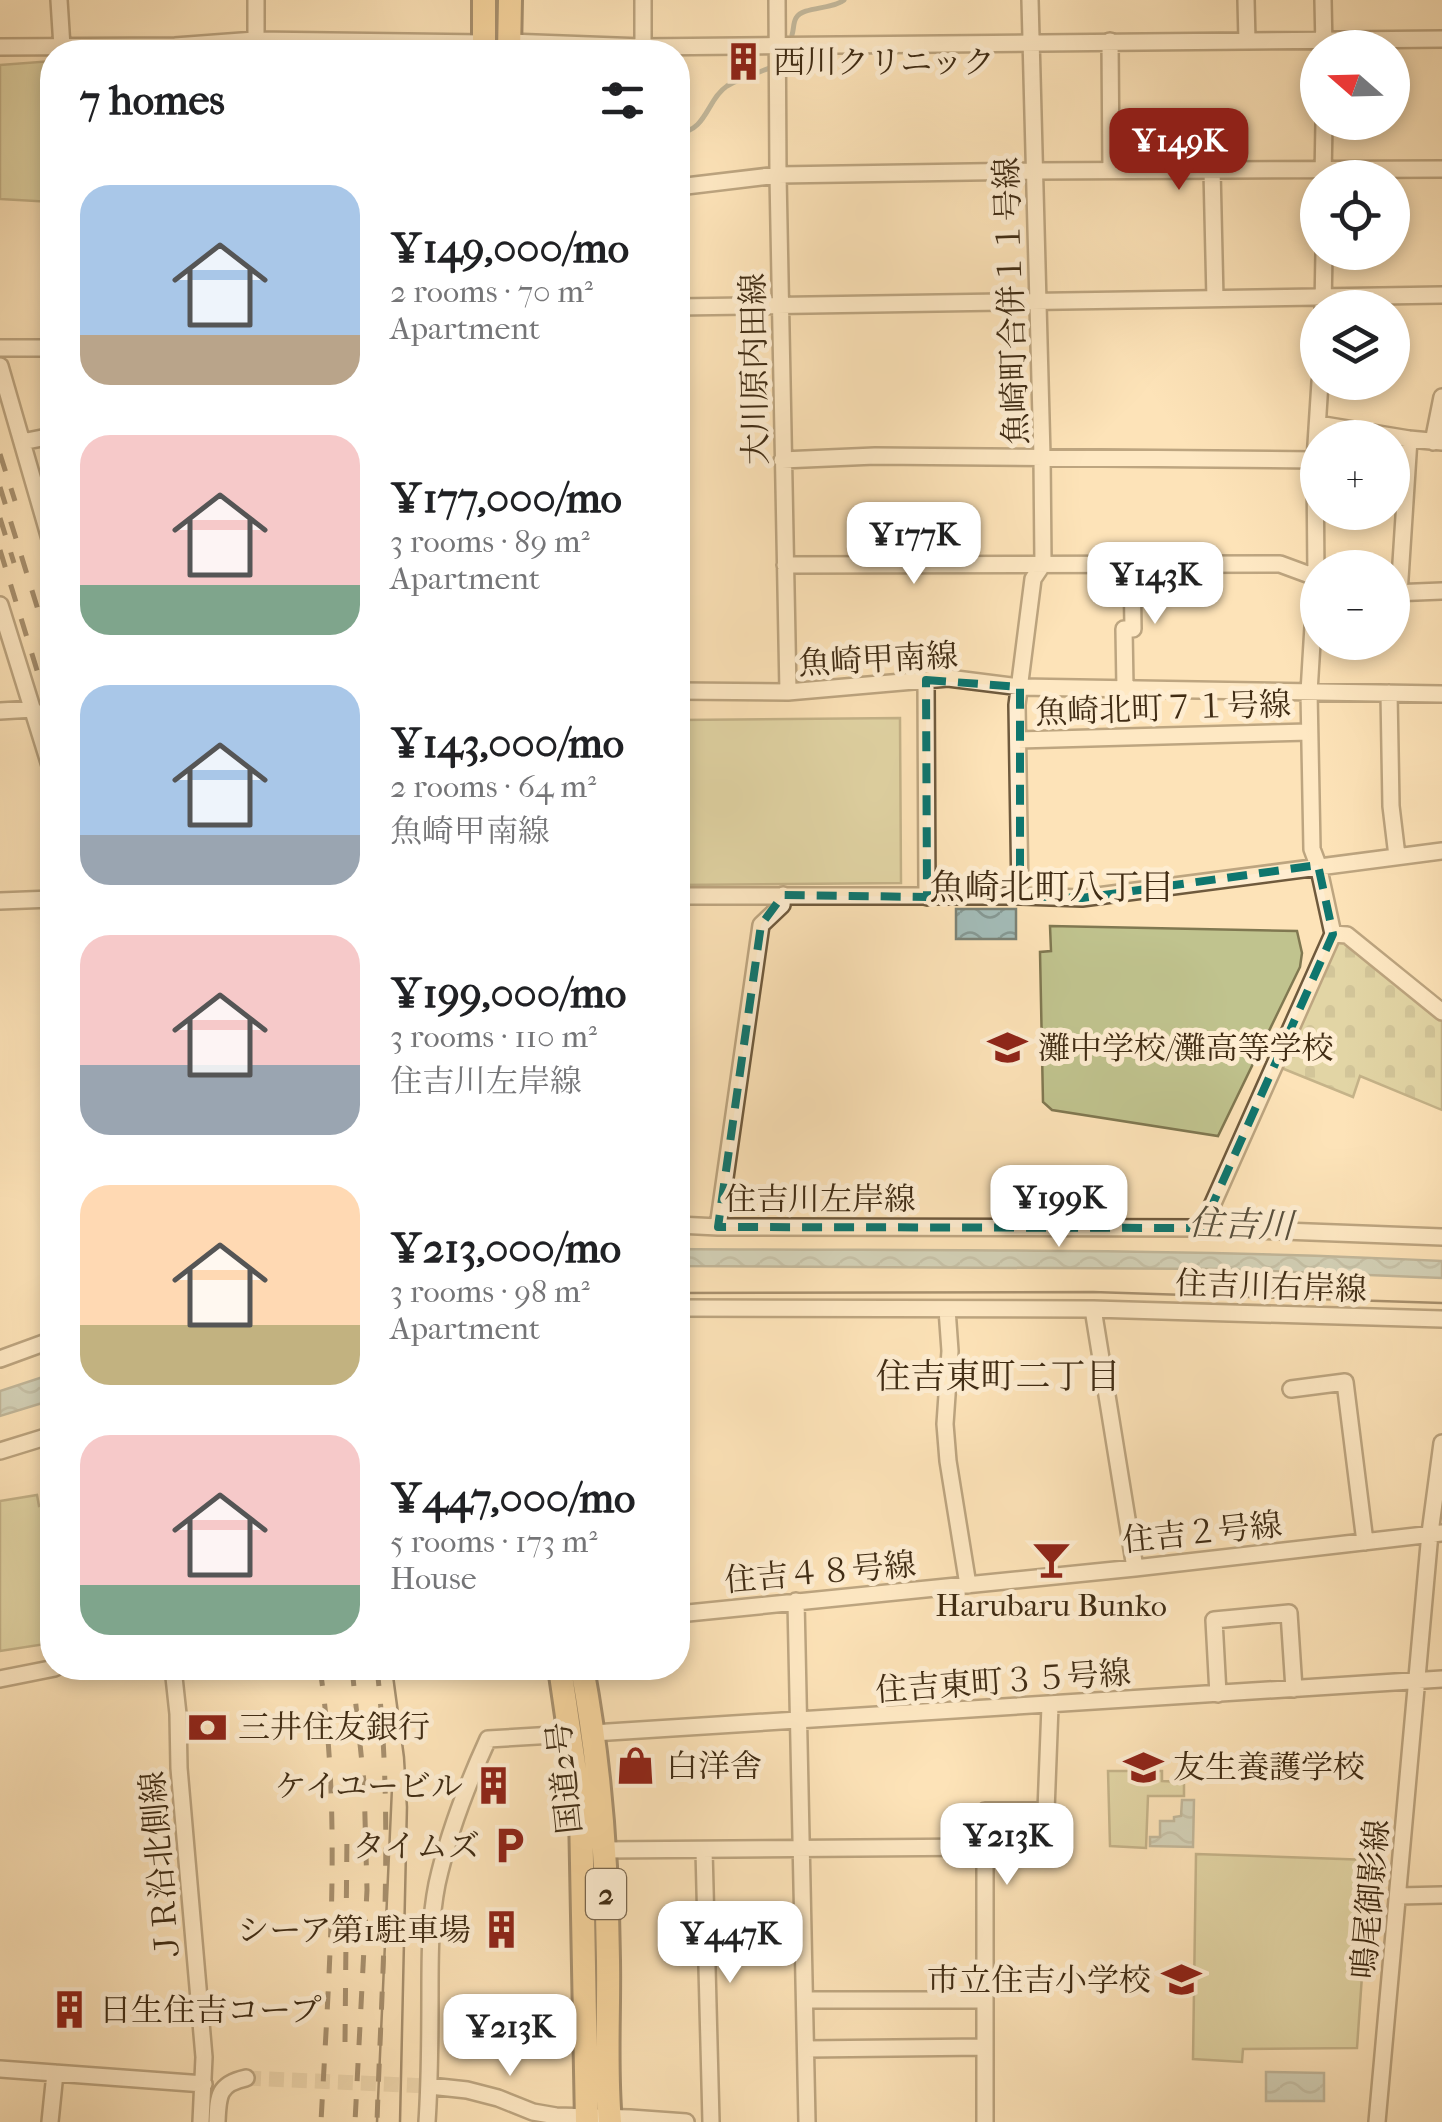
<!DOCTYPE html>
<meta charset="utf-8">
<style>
:root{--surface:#fff;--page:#f6f6f6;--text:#202124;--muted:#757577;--accent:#8f2418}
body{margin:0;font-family:"IM FELL French Canon","Noto Serif JP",serif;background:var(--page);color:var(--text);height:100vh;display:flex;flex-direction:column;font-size:38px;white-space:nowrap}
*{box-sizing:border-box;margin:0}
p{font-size:32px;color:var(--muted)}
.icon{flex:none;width:55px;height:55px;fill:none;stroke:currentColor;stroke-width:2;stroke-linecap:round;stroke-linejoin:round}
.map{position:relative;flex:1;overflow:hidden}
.details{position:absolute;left:40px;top:40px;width:650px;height:1640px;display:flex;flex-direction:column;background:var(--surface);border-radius:40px;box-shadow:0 5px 15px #0003}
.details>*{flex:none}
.needle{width:65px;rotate:290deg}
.buttons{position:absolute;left:1300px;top:30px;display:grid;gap:20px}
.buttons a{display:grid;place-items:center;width:110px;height:110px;border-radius:50%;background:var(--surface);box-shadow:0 5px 15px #0003;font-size:50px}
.price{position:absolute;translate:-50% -85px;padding:0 22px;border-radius:20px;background:#fff;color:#222;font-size:32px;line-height:65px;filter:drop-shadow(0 2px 5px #0008)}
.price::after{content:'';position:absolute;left:50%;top:60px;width:30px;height:22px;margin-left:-15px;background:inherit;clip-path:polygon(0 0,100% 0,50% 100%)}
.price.on{background:var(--accent);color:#fff}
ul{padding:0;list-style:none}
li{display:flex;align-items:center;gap:30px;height:250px;padding:0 40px}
li span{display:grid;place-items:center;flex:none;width:280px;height:200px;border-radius:30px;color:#555}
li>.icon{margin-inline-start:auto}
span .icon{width:120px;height:120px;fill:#fffc;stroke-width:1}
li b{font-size:42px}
h2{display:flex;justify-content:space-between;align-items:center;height:120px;padding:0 40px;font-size:42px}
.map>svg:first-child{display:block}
.cemetery{fill:url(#cemetery-stones);stroke:#807851;stroke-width:2.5}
.park{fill:#c0c38e;stroke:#807851;stroke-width:2.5}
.water{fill:url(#water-waves);stroke:#7b8276;stroke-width:2.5}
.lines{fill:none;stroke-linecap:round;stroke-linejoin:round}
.stream{stroke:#7b8276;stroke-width:5}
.minor-tunnel{stroke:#d7be97;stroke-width:15;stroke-dasharray:15 8;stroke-linecap:butt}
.minor-casing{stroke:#6f5a3d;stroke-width:20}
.highway-casing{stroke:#402c14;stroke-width:28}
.minor{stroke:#feedd1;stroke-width:15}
.highway{stroke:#eec27c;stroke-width:22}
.tram{stroke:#402c14;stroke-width:2.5}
.rail{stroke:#402c14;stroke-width:5;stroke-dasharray:18 18;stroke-linecap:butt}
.marked{fill:none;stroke:#0f766e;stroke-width:8;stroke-dasharray:20 12;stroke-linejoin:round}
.labels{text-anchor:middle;stroke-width:10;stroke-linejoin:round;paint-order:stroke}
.shield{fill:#feedd1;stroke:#79664d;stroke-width:2.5}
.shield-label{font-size:30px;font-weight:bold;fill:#402c14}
.poi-label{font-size:32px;fill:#402c14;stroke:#feedd1;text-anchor:start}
.street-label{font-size:32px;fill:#402c14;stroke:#feedd1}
.neighbourhood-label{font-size:35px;fill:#402c14;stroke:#feedd1}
.water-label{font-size:35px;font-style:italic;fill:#59503d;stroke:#feedd1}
</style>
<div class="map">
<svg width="1442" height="2122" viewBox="0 0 1442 2122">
<defs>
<pattern id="cemetery-stones" width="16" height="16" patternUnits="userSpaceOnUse" patternTransform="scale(2.5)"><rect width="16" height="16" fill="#c0c38e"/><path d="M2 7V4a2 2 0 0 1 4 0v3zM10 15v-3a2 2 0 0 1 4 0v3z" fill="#9d9f73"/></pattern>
<pattern id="water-waves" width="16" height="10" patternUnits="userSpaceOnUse" patternTransform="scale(2.5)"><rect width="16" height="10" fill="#a3bcb8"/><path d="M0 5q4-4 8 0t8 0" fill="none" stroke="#869994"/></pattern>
</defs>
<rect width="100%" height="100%" fill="#fde3b8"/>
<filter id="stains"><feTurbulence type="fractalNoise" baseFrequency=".002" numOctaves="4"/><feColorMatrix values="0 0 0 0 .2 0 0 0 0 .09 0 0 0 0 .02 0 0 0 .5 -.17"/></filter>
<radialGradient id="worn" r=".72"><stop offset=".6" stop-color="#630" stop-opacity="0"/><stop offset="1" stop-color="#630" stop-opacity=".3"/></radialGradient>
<path class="cemetery" d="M1347 941 1442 1017V1110L1360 1076 1353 1097 1279 1067 1337 943Z"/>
<path class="park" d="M52 61V202L0 199V65Z
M900 718 901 883 678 885V720Z
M1050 926 1297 931 1302 953 1300 967 1218 1136 1052 1110 1043 1102 1040 952 1051 951Z
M37 1495 39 1506 52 1502V1643L0 1651V1501Z
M1108 1771H1162V1781L1184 1782V1796H1148L1146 1848 1110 1846Z
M1196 1854 1370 1860 1357 2048 1243 2049 1242 2062 1193 2059Z"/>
<path class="water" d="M956 909H1016V939H956Z
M678 1249C932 1251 1187 1248 1442 1261V1278L1220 1269 678 1266Z
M52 1374V1400L0 1416V1391Z
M1182 1800H1194L1193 1847 1150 1846V1837H1160V1821H1174V1817L1181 1816Z
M1266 2072 1324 2073V2101H1266Z"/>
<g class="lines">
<path class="stream" d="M792 35C794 29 793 23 796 18 803 6 832 10 844 0
M678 133C707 131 707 99 727 86 740 78 758 73 772 67"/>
<path class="minor-tunnel" d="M246 2078 430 2086"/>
<defs>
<path id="minor" d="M59 0 62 47
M777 0 778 175 788 692
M1246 0 1247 41
M1323 0 1324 48
M1110 41 1111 171
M509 42 643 47 1442 39
M0 47 175 46 255 40 484 43
M256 52V0
M643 52V0
M1212 170 1215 299
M1323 178 1324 122
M678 187 778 175 1035 171 1442 169
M678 307 1442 295
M1323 308 1324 252
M0 348H52
M0 366 52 546
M1318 424 1409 439 1442 442
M22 442 52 436
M1433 442 1442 397
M782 460 875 456 1315 460
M785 565 1280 564 1318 578
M1392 593 1442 591
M1399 594 1409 439
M0 605 52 772
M926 680 927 897
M1125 688 1124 629H1133L1132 564
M678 691 788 692 948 678 1020 687 1442 694
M1389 693 1391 806 1397 856
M0 711 33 709
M1018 740 1309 732
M678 896H1020L1082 898 1442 851
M1020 896 1017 705 1033 579 1043 564 1042 456 1030 0
M0 901 52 899
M1333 934 1347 935 1442 1012
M678 1225 718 1227 1202 1228 1442 1237
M718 1227 761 925 782 905 783 895
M1202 1228 1333 934 1318 865 1312 849 1309 692 1316 577 1315 460 1320 382
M678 1308 1093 1309 1442 1319
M947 1309 950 1351 945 1424 948 1461 968 1585
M1093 1309 1135 1568
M0 1359 52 1340
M1291 1389 1345 1382 1365 1542
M0 1451 52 1435
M796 1601 807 2122
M678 1614 1135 1568 1442 1533
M173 1668 178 1714 179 1768 204 2057 201 2122
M0 1679 55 1668
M1218 1694 1214 1620 1289 1613 1294 1689
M593 1733 1442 1679
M604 1850 985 1847
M704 1850 711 2122
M1399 1896 1442 1895
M805 2000H984
M806 2049 984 2047
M0 2069 204 2084
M430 2086 467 2090 498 2098 533 2112 556 2116 630 2118 686 2122
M50 2122 55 2073
M217 2122C218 2096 218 2084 246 2078
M427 2122C430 2078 430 2035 430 1991 430 1956 430 1919 437 1884 448 1834 467 1785 488 1739L571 1734
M985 2122V1811H1046L1050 1706
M1377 2122 1430 1533 1442 1443"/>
<path id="highway" d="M484 52V0
M509 52 510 0
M560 1668 581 1812 587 2122
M582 1668C600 1764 607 1862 608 1960 609 2014 605 2068 610 2122"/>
</defs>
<use href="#minor" class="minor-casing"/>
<use href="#highway" class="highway-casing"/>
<use href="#minor" class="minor"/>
<use href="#highway" class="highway"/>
<path class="tram" d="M678 1293 1093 1292 1442 1303
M392 1668 404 1757 407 1807 400 2122
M377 2122 392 1787"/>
<path class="rail" d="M0 454 15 501
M0 487 52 655
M0 518 14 563
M0 550 52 719
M320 1668C342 1818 329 1971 321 2122
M352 1668 364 1782 367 1890 355 2122
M377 1668C394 1818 382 1971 377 2122
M345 2042 347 1832"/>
</g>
<path d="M0 0H1442V2122H0ZM926 680 1020 687V896L1082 898 1318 865 1333 934 1202 1228 718 1227 761 925 783 895 927 897Z" fill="#fde3b8" fill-opacity=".55" fill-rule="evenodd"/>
<path class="marked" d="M926 680 1020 687V896L1082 898 1318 865 1333 934 1202 1228 718 1227 761 925 783 895 927 897Z"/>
<defs>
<symbol id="building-bare" viewBox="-9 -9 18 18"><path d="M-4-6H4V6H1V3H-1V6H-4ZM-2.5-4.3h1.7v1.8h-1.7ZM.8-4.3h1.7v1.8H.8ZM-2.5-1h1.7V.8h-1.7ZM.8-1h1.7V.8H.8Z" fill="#8f2418" stroke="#feedd1" stroke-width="2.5" paint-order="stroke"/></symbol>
<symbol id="school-bare" viewBox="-9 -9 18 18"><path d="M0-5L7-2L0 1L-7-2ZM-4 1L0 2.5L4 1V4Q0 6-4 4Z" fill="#8f2418" stroke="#feedd1" stroke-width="2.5" paint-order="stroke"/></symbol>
<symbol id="bar-bare" viewBox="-9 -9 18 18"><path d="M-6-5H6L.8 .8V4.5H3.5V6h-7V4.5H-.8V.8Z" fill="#8f2418" stroke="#feedd1" stroke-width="2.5" paint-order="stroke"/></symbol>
<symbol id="bank-bare" viewBox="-9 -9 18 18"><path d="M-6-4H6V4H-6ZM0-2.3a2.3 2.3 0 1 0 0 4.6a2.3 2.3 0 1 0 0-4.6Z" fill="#8f2418" stroke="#feedd1" stroke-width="2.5" paint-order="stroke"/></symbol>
<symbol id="shop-bare" viewBox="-9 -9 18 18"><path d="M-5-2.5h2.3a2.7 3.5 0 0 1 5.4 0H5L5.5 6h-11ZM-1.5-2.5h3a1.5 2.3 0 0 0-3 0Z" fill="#8f2418" stroke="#feedd1" stroke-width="2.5" paint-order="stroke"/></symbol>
<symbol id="parking-bare" viewBox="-9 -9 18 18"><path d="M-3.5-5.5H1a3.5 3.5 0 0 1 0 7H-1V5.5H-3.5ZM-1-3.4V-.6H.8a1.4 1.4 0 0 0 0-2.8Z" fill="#8f2418" stroke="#feedd1" stroke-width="2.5" paint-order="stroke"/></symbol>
</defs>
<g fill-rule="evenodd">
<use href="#building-bare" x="716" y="34" width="55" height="55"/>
<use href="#school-bare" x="980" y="1020" width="55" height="55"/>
<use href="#bar-bare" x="1024" y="1532" width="55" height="55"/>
<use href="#bank-bare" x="180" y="1700" width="55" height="55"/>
<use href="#shop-bare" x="608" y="1738" width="55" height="55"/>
<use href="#school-bare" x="1116" y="1740" width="55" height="55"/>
<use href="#building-bare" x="466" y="1758" width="55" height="55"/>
<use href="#parking-bare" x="482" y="1818" width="55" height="55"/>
<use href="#building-bare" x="474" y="1902" width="55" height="55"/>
<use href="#school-bare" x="1154" y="1952" width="55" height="55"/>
<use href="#building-bare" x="42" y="1982" width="55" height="55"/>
</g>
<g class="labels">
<rect class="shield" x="586" y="1869" width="40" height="50" rx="8"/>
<g class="shield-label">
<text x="606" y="1904">2</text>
</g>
<g class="poi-label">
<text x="773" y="73">西川クリニック</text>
<text x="1038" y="1059">灘中学校/灘高等学校</text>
<text x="1051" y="1616" text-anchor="middle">Harubaru Bunko</text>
<text x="238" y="1738">三井住友銀行</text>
<text x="666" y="1777">白洋舎</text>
<text x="1173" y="1778">友生養護学校</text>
<text x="463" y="1797" text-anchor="end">ケイユービル</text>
<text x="480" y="1857" text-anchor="end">タイムズ</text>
<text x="471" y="1941" text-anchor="end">シーア第1駐車場</text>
<text x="1151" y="1991" text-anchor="end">市立住吉小学校</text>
<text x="99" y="2021">日生住吉コープ</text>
</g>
<g class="street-label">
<text transform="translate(1011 301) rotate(-92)" y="11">魚崎町合併１１号線</text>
<text transform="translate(754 369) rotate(-91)" y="11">大川原内田線</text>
<text transform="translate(878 659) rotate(-3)" y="11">魚崎甲南線</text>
<text transform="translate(1163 708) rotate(-2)" y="11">魚崎北町７１号線</text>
<text x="820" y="1210">住吉川左岸線</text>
<text transform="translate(1271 1286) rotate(2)" y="11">住吉川右岸線</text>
<text transform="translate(1202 1532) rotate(-6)" y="11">住吉２号線</text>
<text transform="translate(820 1572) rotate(-5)" y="11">住吉４８号線</text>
<text transform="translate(1003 1681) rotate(-4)" y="11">住吉東町３５号線</text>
<text transform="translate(564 1778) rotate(-96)" y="11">国道2号</text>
<text transform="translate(160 1867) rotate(-95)" y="11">ＪＲ沿北側線</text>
<text transform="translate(1370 1899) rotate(-85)" y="11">鳴尾御影線</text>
</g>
<g class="neighbourhood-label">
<text x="1052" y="899">魚崎北町八丁目</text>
<text x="998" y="1388">住吉東町二丁目</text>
</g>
<g class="water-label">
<text transform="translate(1241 1224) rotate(2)" y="12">住吉川</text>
</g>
</g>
<rect width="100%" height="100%" filter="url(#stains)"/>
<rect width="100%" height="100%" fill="url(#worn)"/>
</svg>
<div class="buttons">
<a><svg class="needle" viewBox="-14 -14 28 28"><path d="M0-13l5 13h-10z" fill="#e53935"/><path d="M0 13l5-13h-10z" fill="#757577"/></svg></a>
<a><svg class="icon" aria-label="locate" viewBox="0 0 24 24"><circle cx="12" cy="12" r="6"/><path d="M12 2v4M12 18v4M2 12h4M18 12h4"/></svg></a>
<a><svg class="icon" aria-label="layers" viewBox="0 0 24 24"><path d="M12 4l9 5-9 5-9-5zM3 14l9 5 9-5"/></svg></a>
<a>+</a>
<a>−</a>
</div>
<b class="price on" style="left:1179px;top:193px">¥149K</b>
<b class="price" style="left:914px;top:587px">¥177K</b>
<b class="price" style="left:1155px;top:627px">¥143K</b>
<b class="price" style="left:1059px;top:1250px">¥199K</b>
<b class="price" style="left:1007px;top:1888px">¥213K</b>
<b class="price" style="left:730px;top:1986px">¥447K</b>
<b class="price" style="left:510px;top:2079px">¥213K</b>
<section class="details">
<h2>7 homes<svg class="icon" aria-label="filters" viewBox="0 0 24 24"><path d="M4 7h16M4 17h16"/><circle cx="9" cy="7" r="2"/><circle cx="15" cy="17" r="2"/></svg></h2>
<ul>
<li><span style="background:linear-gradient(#a9c7e8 75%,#b9a48a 0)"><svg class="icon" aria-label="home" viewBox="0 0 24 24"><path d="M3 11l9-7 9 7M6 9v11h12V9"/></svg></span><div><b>¥149,000/mo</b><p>2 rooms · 70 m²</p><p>Apartment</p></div></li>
<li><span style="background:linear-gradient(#f6c9c9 75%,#7fa58c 0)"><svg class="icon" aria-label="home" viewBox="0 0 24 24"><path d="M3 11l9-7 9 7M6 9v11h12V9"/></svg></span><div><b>¥177,000/mo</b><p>3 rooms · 89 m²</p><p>Apartment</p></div></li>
<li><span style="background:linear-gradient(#a9c7e8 75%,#9aa5b1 0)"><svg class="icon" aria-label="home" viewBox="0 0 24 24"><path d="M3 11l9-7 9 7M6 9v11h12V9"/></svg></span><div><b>¥143,000/mo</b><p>2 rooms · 64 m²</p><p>魚崎甲南線</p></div></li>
<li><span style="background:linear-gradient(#f6c9c9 65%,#9aa5b1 0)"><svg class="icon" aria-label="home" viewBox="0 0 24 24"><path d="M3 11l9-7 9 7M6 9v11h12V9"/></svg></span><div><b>¥199,000/mo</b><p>3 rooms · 110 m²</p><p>住吉川左岸線</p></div></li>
<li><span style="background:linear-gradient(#ffd9b3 70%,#c2b280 0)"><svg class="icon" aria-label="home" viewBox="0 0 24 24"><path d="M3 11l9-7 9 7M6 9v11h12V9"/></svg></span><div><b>¥213,000/mo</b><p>3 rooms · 98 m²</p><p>Apartment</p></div></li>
<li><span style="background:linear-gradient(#f6c9c9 75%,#7fa58c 0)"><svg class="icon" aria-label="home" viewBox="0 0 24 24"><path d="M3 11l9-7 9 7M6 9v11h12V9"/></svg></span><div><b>¥447,000/mo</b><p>5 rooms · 173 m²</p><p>House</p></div></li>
</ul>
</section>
</div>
